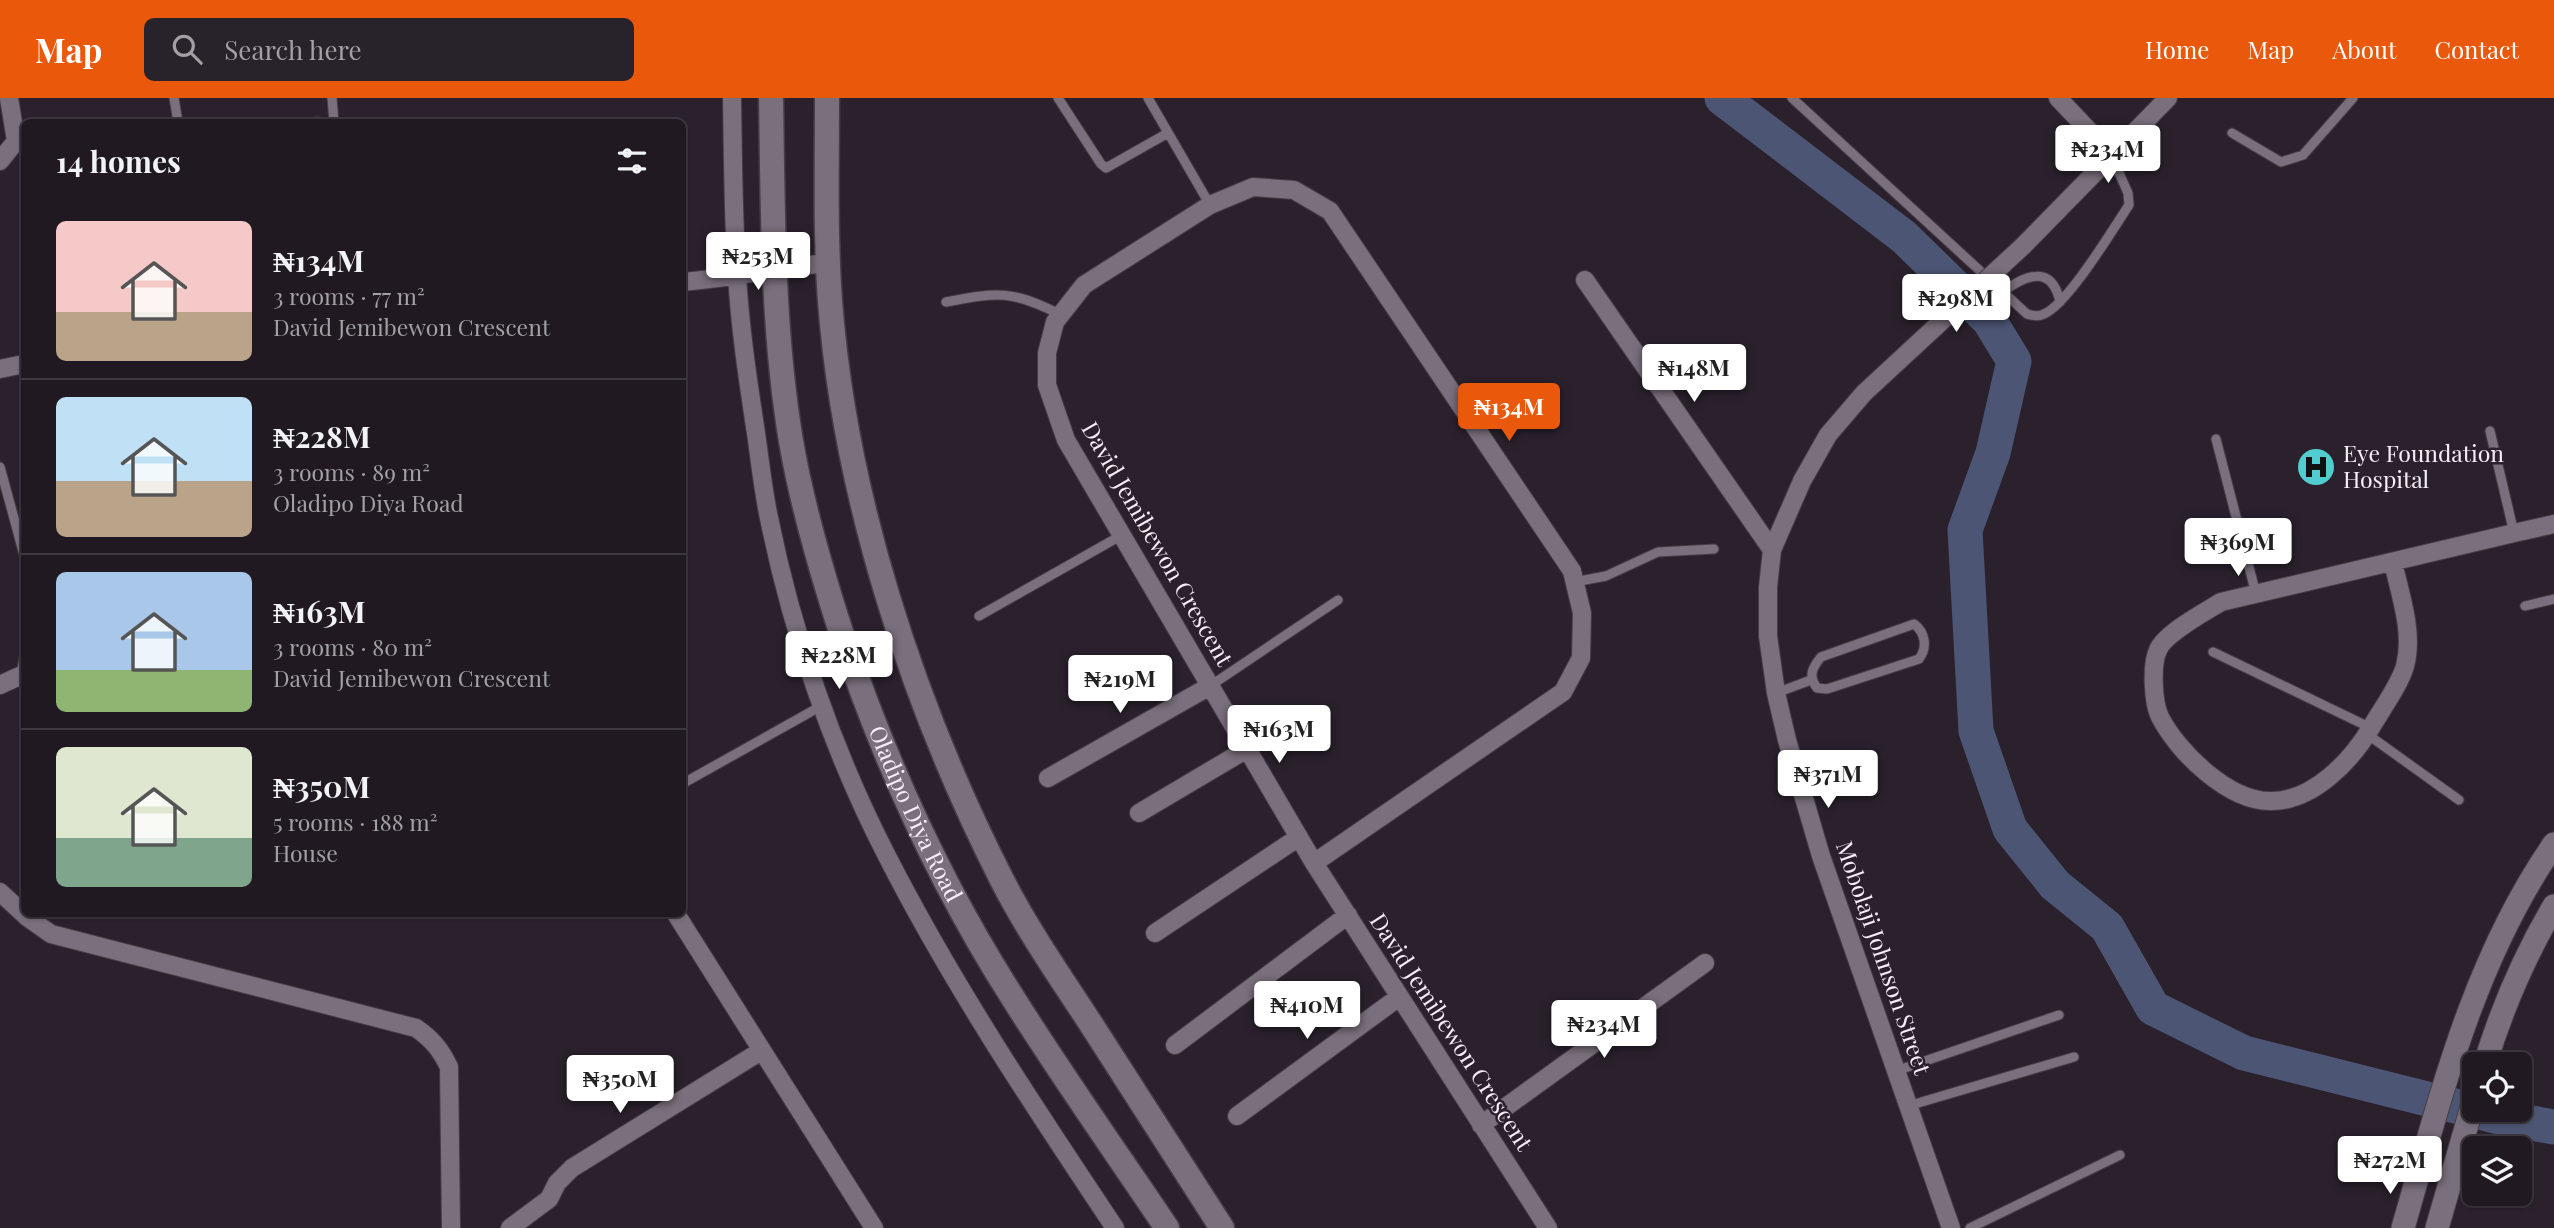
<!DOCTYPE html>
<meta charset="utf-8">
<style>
:root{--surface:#201921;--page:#28222a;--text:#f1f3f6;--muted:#a2a0a5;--line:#3d383f;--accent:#ea580c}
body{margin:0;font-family:"Playfair Display",serif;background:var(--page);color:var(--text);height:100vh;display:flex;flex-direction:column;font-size:26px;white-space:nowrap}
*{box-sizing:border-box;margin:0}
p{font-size:23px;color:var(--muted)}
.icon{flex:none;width:38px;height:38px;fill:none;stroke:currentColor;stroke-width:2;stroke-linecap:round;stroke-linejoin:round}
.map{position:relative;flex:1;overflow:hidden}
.details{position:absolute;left:21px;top:21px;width:665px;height:798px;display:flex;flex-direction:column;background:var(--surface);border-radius:10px;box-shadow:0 2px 5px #0004,0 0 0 2px var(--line)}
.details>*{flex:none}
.buttons{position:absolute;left:2462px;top:954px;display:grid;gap:14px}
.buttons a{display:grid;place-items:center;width:70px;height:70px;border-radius:10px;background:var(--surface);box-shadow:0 2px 5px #0004,0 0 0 2px var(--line);font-size:35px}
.price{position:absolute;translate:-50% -60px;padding:0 16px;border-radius:7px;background:#fff;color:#222;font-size:23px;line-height:46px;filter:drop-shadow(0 2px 4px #0008)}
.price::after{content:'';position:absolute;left:50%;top:42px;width:21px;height:16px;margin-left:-10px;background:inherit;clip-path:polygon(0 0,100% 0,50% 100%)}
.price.selected{background:var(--accent);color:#fff}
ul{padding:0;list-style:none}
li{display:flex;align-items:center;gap:21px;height:175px;padding:0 35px}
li+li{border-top:2px solid var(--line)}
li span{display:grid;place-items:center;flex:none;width:196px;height:140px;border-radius:10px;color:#555}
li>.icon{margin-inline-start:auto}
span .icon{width:84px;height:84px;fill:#fffc;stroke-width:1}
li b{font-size:30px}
h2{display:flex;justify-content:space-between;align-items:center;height:84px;padding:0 35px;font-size:30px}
header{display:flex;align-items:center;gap:42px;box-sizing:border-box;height:98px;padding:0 35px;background:var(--accent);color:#fff}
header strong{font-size:33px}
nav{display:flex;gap:38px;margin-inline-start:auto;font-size:24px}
.search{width:490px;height:63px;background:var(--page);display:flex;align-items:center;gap:18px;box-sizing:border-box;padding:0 24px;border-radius:10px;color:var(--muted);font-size:26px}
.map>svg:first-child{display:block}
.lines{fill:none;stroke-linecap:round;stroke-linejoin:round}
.river{stroke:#4c5574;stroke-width:35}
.service-casing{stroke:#453d46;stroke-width:11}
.minor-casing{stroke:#453d46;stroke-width:20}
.tertiary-casing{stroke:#453d46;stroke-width:25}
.secondary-casing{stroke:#453d46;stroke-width:27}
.service{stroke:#7a6f7c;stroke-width:9}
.minor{stroke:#7a6f7c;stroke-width:18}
.tertiary{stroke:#7a6f7c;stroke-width:23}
.secondary{stroke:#7a6f7c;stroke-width:24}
.minor-bridge-casing{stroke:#453d46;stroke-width:20;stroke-linecap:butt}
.minor-bridge{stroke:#7a6f7c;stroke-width:18}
.labels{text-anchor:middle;stroke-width:5;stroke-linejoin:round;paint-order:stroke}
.poi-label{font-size:23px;fill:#f5eef6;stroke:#2a212c;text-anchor:start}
.street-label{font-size:23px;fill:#f5eef6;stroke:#2a212c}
</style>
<header>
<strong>Map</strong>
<div class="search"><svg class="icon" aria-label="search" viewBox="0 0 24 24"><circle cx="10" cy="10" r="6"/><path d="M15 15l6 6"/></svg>Search here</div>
<nav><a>Home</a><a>Map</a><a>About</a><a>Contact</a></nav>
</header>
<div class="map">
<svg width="2554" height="1130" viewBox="0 0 2554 1130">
<rect width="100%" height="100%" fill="#2a212c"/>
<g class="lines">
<path class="river" d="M1722 0 1904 139 1989 222 2014 263 1993 355 1965 432 1976 633 2010 731 2055 787 2107 829 2153 910 2244 955 2503 1020 2554 1029"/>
<defs>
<path id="service" d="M174 0 178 24
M332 0 334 24
M1058 0 1101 66 1106 70 1168 35
M1148 0 1210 107
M1792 0 2027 216C2033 218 2038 219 2044 216 2068 206 2113 131 2129 107L2128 95 2111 57
M315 24H319
M2232 35 2281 64 2303 57 2353 0
M2003 194C2025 177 2052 166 2060 204
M946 204C999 194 1012 192 1061 217
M2490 333 2514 435
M2216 341 2256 496
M0 369 24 457
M1574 484 1606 478 1658 454 1714 451
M2525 508 2554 501
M979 518 1122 437
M1914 526C1925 534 1928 549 1919 561L1827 591 1817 590C1808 578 1812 570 1821 559Z
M2213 554 2371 630
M21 577 24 560
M1210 588 1338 502
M1776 595 1811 582
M2367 636 2459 702
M682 686 823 607
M1896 973 2059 917
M1908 1008 2074 959
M1970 1130 2120 1057"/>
<path id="minor" d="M732 0C733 59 733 118 737 177 740 230 748 283 756 335 760 363 763 392 769 420 792 535 834 656 888 760 954 889 1035 1010 1115 1130
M2058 0 2111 56
M0 63 16 43 9 0
M2023 148 2168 0
M1585 182 1772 452
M682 184C732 180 780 169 829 165
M0 271 24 266
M1864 295 1828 337 1802 383 1772 452 1768 489V538L1776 595 1787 642 1821 758 1951 1130
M2393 464C2400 497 2414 534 2405 568 2400 586 2382 611 2372 628 2352 662 2313 704 2270 703 2228 703 2178 654 2160 619 2153 605 2151 567 2158 552 2165 535 2205 514 2221 504L2514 435 2554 426
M0 587 24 576
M1048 680 1210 588
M1139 715 1247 651
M1314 765 1563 594 1581 560 1582 515 1572 473 1330 113 1294 92 1253 89 1210 107 1084 187 1055 224 1047 255V287L1066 342 1314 765 1548 1130
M0 794 27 819 51 836 416 930C432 941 441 952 449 969L451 1130
M676 816 874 1130
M1155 835 1299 739
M1175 947 1348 817
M1237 1018 1399 899
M1481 1027 1705 865
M510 1130 549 1101 557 1085 572 1070 761 953"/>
<path id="tertiary" d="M2485 966C2502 910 2524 859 2554 808
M2403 1130C2441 997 2474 861 2554 746
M2437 1130 2474 1002"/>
<g id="secondary">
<path id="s1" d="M771 0C773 115 772 230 791 343 802 408 821 472 841 534 884 662 940 786 1013 900 1062 978 1115 1053 1167 1130"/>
<path d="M827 0C827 67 825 135 830 203 845 399 913 607 1002 782 1027 831 1059 877 1089 923 1133 992 1177 1061 1222 1130"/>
</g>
</defs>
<use href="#service" class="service-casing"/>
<use href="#minor" class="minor-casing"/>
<use href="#tertiary" class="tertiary-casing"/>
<use href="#secondary" class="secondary-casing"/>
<use href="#service" class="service"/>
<use href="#minor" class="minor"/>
<use href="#tertiary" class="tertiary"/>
<use href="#secondary" class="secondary"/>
<defs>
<path id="minor-bridge" d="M1864 295 2023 148"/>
</defs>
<use href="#minor-bridge" class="minor-bridge-casing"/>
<use href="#minor-bridge" class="minor-bridge"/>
</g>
<defs>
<symbol id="hospital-disc" viewBox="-11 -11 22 22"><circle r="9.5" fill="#52cdcf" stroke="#2a212c"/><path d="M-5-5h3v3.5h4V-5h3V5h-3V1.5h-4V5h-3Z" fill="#111"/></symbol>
</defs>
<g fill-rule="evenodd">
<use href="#hospital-disc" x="2294" y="347" width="44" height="44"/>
</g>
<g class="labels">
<g class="poi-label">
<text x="2343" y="364">Eye Foundation<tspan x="2343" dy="26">Hospital</tspan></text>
</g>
<g class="street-label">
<text transform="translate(1157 446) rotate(60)" y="8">David Jemibewon Crescent</text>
<text dy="8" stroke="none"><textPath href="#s1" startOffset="738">Oladipo Diya Road</textPath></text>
<text transform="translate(1883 860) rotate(71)" y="8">Mobolaji Johnson Street</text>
<text transform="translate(1451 934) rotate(57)" y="8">David Jemibewon Crescent</text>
</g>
</g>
</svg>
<div class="buttons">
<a><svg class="icon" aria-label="locate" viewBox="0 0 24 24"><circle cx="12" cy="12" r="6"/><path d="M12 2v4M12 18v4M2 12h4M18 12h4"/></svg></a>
<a><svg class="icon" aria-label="layers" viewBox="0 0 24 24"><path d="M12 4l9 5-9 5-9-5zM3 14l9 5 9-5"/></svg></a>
</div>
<b class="price" style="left:2108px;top:87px">₦234M</b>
<b class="price" style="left:758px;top:194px">₦253M</b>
<b class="price" style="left:1956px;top:236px">₦298M</b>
<b class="price" style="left:1694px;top:306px">₦148M</b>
<b class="price selected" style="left:1509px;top:345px">₦134M</b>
<b class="price" style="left:2238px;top:480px">₦369M</b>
<b class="price" style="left:839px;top:593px">₦228M</b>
<b class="price" style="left:1120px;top:617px">₦219M</b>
<b class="price" style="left:1279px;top:667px">₦163M</b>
<b class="price" style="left:1828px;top:712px">₦371M</b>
<b class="price" style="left:1307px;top:943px">₦410M</b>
<b class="price" style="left:1604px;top:962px">₦234M</b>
<b class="price" style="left:620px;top:1017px">₦350M</b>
<b class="price" style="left:2390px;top:1098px">₦272M</b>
<section class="details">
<h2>14 homes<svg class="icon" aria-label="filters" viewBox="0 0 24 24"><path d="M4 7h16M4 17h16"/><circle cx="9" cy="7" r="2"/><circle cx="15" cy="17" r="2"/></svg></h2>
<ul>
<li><span style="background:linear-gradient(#f6c9c9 65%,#b9a48a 0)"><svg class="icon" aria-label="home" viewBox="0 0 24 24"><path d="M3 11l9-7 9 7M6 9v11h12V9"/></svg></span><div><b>₦134M</b><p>3 rooms · 77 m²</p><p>David Jemibewon Crescent</p></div></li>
<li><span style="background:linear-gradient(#bfe0f5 60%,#b9a48a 0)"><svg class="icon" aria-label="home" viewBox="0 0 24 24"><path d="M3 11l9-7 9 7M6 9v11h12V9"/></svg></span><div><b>₦228M</b><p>3 rooms · 89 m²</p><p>Oladipo Diya Road</p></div></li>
<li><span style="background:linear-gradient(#a9c7e8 70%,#8fb573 0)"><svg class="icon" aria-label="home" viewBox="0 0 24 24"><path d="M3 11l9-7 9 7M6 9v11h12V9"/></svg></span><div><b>₦163M</b><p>3 rooms · 80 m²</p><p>David Jemibewon Crescent</p></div></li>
<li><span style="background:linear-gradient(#dfe7d0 65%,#7fa58c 0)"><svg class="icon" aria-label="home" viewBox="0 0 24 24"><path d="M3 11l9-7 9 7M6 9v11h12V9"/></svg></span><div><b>₦350M</b><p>5 rooms · 188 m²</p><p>House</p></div></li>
</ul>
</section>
</div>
